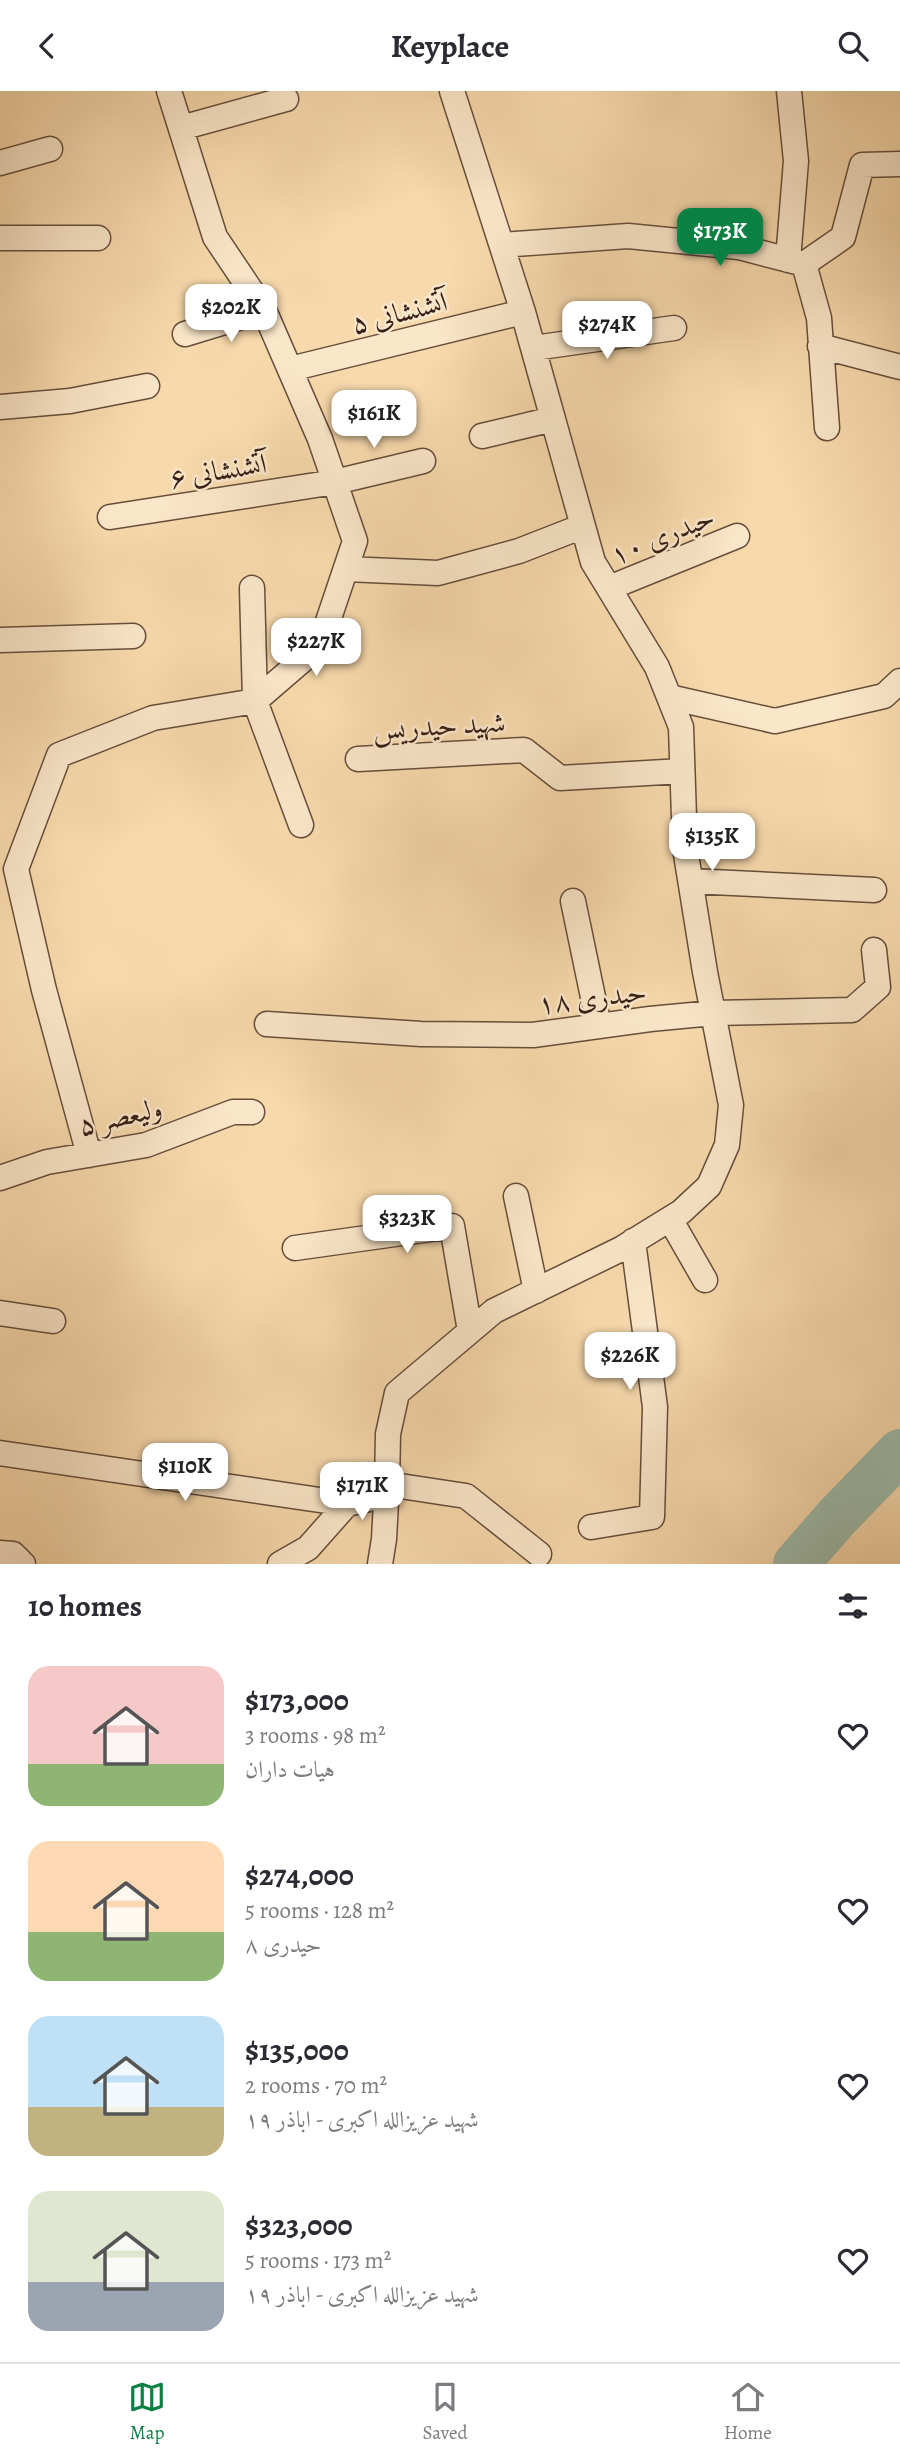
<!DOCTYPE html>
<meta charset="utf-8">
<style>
:root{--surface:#fff;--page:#f7f7f7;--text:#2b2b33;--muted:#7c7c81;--line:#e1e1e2;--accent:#0b8043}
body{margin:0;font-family:Alegreya,Amiri,serif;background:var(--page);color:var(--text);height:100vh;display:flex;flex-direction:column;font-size:26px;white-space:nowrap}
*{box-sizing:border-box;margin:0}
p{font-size:23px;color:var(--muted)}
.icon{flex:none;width:38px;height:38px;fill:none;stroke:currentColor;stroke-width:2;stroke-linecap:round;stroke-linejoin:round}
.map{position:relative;height:1473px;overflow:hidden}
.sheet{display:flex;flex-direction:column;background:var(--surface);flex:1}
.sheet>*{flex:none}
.price{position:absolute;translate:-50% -60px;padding:0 16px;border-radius:14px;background:#fff;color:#222;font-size:23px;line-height:46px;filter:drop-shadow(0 2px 4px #0008)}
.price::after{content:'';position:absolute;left:50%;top:42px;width:21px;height:16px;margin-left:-10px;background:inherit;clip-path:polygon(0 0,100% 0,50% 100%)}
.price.selected{background:var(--accent);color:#fff}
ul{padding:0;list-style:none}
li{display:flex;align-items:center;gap:21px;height:175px;padding:0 28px}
li span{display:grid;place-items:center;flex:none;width:196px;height:140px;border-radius:21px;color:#555}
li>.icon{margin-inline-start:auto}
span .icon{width:84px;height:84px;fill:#fffc;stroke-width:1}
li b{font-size:30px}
h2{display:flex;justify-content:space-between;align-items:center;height:84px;padding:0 28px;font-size:30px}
header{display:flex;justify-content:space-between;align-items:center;height:91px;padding:0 28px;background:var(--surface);font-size:32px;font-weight:700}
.tabs{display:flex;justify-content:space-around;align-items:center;height:98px;border-top:2px solid var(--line);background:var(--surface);font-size:19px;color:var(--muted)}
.tabs a{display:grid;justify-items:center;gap:4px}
.tabs .selected{color:var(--accent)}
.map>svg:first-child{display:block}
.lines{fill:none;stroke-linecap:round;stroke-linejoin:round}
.river{stroke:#9dbaaa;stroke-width:46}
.street-casing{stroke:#664e3c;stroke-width:27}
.street{stroke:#fae6c9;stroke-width:24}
.labels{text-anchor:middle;stroke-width:5;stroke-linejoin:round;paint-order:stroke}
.street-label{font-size:28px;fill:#361f16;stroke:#fae6c9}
</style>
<header><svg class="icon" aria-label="back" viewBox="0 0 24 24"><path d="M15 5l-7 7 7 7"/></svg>Keyplace<svg class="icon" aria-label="search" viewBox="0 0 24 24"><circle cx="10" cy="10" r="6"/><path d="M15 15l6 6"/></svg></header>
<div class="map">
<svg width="900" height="1473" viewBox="0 0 900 1473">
<rect width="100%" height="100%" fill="#f7d9ac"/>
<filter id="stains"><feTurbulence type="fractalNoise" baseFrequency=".00286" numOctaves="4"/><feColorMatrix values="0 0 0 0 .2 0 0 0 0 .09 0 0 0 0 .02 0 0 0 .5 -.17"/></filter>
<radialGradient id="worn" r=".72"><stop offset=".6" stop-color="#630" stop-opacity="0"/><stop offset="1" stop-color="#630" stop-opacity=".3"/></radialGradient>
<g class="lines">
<path class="river" d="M796 1473 837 1426 900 1361"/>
<defs>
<path id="street" d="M181 37 286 8
M0 72 50 58
M0 147H98
M502 154 628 145 739 156 804 173 819 227 827 337
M788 169 796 70 789 0
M804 173 843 146 862 74 900 73
M185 243 264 219
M820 255 900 276
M534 257 674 237
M290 278 523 221
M0 316 70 310 147 295
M482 345 553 328
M110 426 335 391 423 370
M346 478 438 482 519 460 583 435
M252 497 255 610 301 734
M609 497 737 445
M0 549 133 545
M669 606 775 630 884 605 900 590
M358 668 524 659 560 687 682 680
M691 790 874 799
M573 810 599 935
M267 933 421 943 533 944 650 928 713 922 852 919 878 896 874 859
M89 1064 44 899 16 778 59 664 153 627 255 610 320 554 355 450 320 348 264 219 215 146 169 0
M0 1087 47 1071 146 1054 233 1021H252
M516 1105 536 1200
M670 1128 705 1189
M295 1157 452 1135 470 1240
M0 1222 53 1230
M0 1362 347 1413 369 1408 387 1393 388 1343 397 1302 494 1220 621 1158 681 1121 709 1095 727 1054 731 1014 705 881 685 757 681 636 657 576 593 471 523 221 452 0
M591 1436 652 1426 655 1316 633 1150
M0 1462 13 1463 23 1473
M280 1473 308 1457 347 1413
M380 1473 384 1448 387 1393 466 1405 539 1463"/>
</defs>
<use href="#street" class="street-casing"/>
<use href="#street" class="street"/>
</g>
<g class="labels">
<g class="street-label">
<text transform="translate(399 221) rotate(-14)" y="10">آتشنشانی ۵</text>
<text transform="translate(218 379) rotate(-9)" y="10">آتشنشانی ۶</text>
<text transform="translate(662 444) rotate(-22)" y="10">حیدری ۱۰</text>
<text transform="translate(439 634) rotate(-3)" y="10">شهید حیدریس</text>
<text transform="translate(592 906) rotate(-7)" y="10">حیدری ۱۸</text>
<text transform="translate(120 1025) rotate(-13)" y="10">ولیعصر ۵</text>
</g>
</g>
<rect width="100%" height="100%" filter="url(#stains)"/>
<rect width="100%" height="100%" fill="url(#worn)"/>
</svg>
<b class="price selected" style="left:720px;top:177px">$173K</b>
<b class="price" style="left:231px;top:253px">$202K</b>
<b class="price" style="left:607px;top:270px">$274K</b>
<b class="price" style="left:374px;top:359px">$161K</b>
<b class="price" style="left:316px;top:587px">$227K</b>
<b class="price" style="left:712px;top:782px">$135K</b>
<b class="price" style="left:407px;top:1164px">$323K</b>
<b class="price" style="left:630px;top:1301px">$226K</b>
<b class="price" style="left:185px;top:1412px">$110K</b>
<b class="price" style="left:362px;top:1431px">$171K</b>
</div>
<section class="sheet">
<h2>10 homes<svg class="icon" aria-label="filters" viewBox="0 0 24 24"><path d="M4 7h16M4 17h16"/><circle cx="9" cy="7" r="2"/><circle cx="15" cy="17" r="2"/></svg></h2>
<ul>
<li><span style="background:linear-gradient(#f6c9c9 70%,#8fb573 0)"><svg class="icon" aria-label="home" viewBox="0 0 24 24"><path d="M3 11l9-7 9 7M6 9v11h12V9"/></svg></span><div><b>$173,000</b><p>3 rooms · 98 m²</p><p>هیات داران</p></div><svg class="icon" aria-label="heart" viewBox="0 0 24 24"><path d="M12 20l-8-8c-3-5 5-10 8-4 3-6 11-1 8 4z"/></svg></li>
<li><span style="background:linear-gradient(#ffd9b3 65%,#8fb573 0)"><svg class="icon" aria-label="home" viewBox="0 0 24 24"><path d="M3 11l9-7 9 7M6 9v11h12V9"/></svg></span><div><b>$274,000</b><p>5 rooms · 128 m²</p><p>حیدری ۸</p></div><svg class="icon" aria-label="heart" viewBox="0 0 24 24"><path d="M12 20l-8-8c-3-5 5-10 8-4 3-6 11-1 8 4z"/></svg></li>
<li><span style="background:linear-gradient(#bfe0f5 65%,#c2b280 0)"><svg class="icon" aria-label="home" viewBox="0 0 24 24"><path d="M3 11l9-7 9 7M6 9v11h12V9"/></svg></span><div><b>$135,000</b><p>2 rooms · 70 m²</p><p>شهید عزیزالله اکبری - اباذر ۱۹</p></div><svg class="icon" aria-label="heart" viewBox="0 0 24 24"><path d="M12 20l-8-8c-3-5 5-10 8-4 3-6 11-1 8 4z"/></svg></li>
<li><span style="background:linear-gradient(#dfe7d0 65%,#9aa5b1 0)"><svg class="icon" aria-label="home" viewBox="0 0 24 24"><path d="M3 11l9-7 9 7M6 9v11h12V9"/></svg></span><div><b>$323,000</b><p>5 rooms · 173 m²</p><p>شهید عزیزالله اکبری - اباذر ۱۹</p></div><svg class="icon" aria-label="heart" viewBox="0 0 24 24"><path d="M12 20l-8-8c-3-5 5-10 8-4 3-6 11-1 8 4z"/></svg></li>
</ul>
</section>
<nav class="tabs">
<a class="selected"><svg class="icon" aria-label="map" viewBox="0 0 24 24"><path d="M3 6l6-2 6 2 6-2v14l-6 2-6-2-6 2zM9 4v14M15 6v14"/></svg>Map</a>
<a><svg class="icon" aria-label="saved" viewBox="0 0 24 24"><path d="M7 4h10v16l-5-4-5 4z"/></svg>Saved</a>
<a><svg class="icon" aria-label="home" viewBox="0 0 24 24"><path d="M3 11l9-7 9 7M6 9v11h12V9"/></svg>Home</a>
</nav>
